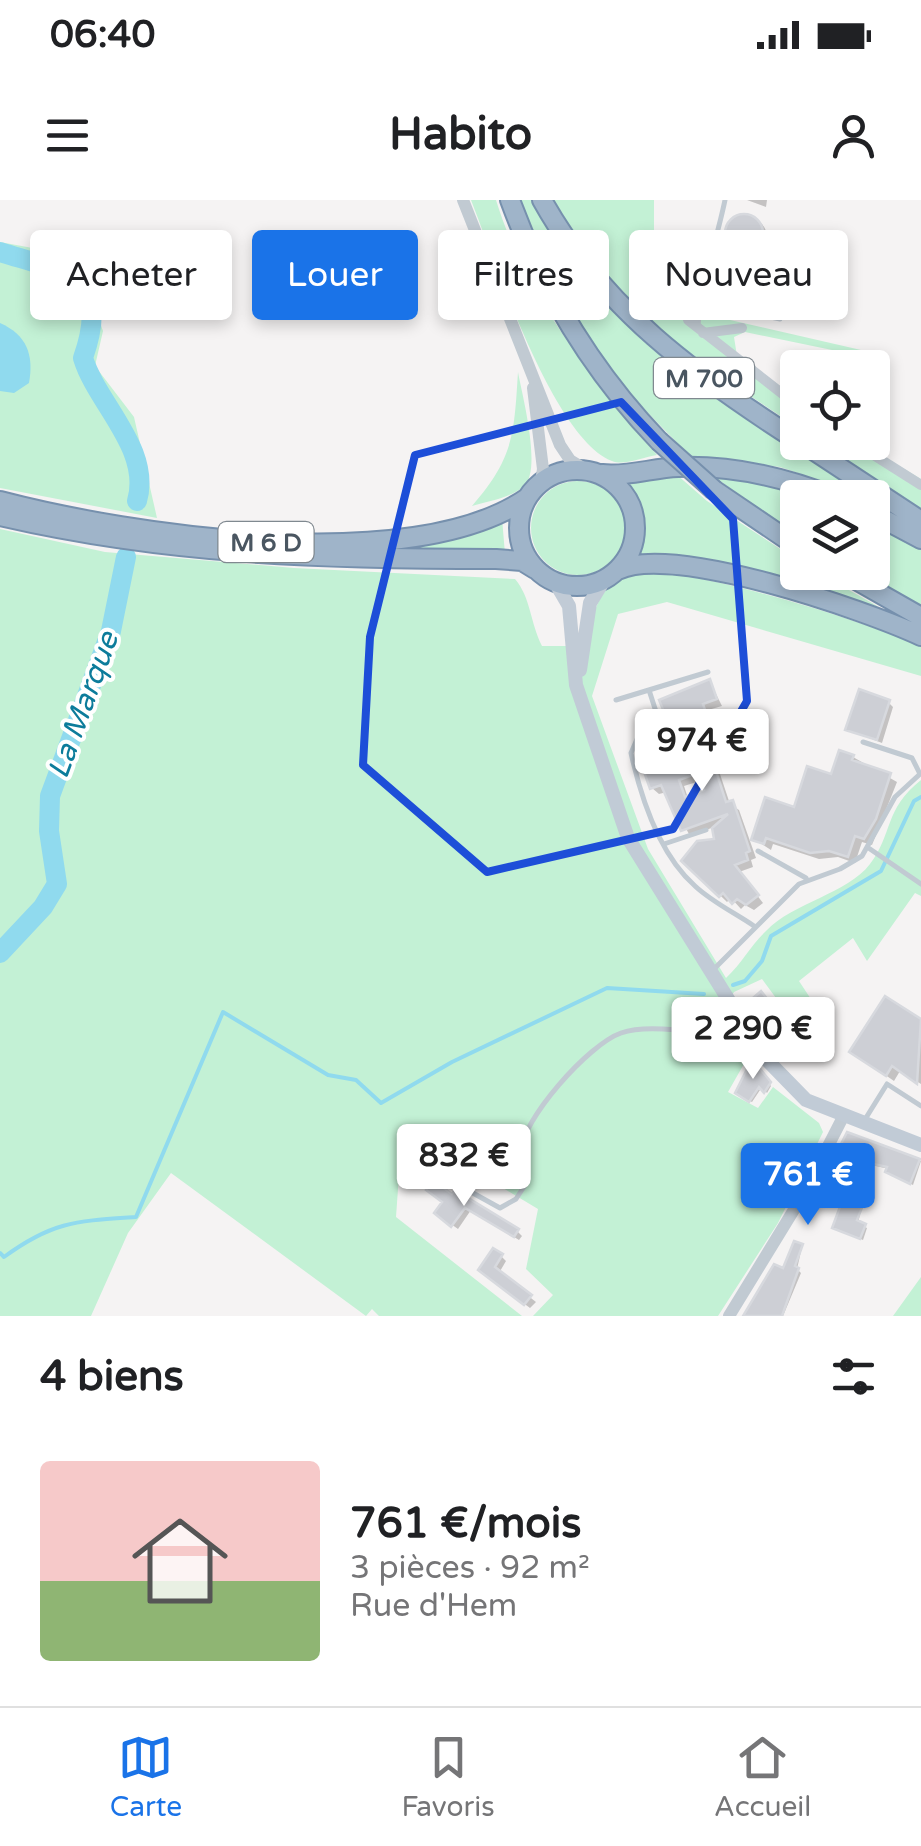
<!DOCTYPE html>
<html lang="fr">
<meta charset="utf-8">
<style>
:root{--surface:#fff;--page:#f2f2f2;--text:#202124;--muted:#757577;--line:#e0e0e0;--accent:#1a73e8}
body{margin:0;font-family:"Varela Round",sans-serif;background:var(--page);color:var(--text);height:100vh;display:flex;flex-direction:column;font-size:38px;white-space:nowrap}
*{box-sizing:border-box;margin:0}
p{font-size:32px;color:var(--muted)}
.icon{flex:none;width:55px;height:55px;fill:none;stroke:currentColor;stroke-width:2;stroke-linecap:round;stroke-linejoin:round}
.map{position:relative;height:1116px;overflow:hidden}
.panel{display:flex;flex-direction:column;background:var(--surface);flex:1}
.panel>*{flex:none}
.top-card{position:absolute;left:30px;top:30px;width:862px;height:90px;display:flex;gap:20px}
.buttons{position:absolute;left:780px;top:150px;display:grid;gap:20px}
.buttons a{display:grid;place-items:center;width:110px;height:110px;border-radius:10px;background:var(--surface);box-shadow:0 5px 15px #0003;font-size:50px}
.price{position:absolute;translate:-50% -85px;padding:0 22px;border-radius:10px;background:#fff;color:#222;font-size:32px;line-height:65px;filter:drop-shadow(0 2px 5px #0008)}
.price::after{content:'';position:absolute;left:50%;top:60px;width:30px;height:22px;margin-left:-15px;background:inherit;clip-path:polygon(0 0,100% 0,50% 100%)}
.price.selected{background:var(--accent);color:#fff}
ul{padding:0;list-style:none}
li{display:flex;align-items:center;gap:30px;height:250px;padding:0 40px}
li span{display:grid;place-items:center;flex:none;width:280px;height:200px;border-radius:10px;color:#555}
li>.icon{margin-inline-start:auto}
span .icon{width:120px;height:120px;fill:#fffc;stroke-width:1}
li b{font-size:42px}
h2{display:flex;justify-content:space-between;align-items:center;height:120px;padding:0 40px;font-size:42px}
.chip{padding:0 35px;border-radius:10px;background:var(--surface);box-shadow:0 5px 15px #0003;font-size:35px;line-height:90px}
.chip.selected{background:var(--accent);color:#fff}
.status{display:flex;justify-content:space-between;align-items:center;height:70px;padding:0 50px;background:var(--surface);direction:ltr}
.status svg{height:28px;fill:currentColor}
header{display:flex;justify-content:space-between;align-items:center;height:130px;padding:0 40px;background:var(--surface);font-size:45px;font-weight:700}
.tab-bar{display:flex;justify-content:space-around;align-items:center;height:140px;border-top:2px solid var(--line);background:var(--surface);font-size:28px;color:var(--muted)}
.tab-bar a{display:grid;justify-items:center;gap:5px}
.tab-bar .selected{color:var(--accent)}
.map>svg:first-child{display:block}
.green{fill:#c3f1d5}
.water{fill:#90daee}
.shadow{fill:#0003;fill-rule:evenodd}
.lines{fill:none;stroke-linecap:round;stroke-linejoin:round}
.stream{stroke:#90daee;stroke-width:4}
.river{stroke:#90daee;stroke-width:20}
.building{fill:#cdcfd5;stroke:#d7d9de;stroke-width:2.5;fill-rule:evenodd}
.trunk-casing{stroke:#7690ad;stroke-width:22}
.service{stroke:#c1cad2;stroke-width:5}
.minor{stroke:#c1cad2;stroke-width:10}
.tertiary{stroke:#c1cad2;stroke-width:12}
.secondary{stroke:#c1cbd6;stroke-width:14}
.trunk{stroke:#9fb4c9;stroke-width:18}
.trunk-bridge-casing{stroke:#7690ad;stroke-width:22;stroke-linecap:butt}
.trunk-bridge{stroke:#9fb4c9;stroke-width:18}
.marked{fill:none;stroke:#1d4ed8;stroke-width:8;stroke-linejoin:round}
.labels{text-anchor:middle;stroke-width:8;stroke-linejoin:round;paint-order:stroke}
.shield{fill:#fff;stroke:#808990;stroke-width:2.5}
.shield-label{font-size:25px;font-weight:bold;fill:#4a5661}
.water-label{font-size:30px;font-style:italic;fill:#0c7c9b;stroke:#fff}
</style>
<div class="status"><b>06:40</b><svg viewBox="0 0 49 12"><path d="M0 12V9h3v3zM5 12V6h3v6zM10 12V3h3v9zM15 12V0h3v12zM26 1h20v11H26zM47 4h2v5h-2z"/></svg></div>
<header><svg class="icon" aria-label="menu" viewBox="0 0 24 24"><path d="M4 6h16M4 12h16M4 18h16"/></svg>Habito<svg class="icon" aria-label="person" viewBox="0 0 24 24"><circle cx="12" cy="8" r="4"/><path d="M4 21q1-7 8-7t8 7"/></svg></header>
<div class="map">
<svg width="921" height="1116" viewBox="0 0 921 1116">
<rect width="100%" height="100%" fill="#f5f3f3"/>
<path class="green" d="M471 0H496C526 97 592 178 657 255 644 257 624 266 612 261 553 238 495 61 471 0Z
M517 0H534C607 145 738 213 869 297L780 267 690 256 602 166 538 56Z
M552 0H654V86L682 109 861 150V156L745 132 734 137 737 156 797 201V227C695 159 616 110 552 0Z
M0 42 65 54 81 68 103 131 95 166 134 217 157 318 0 288Z
M518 172C522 195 543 272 523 287 510 298 488 301 472 306 514 258 514 234 518 172Z
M820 243H861L921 279V310Z
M676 274 707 301 797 360 798 372 819 373 879 407 730 365 637 354 641 315 624 281Z
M739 277 810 297 798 298 797 337 716 278Z
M531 328a47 47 0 1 1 94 0a47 47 0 1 1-94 0Z
M502 318 505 354 359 351Z
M873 323 921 348V408L858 373 872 372Z
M0 329 105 352 294 368 515 379C531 398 530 422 542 446H587C593 416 595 392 624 375 660 355 878 426 921 446V476L667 402 618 414 592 496 648 649 726 778C742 763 751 745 766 731 794 702 847 694 870 664 893 634 884 609 921 580V696L915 693 867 761 853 738 799 781 830 828 809 843 762 779 734 792 723 811 749 855 728 892 758 908 773 887 819 923 823 932 778 1023 718 1116H533L553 1095 526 1069 538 1009 420 938 400 961 396 1017 522 1116H379L372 1109 366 1116 171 973 128 1033 91 1116H0Z
M921 1077V1116H893Z"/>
<path class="water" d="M0 123C27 135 34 155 29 183L14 193 0 191Z"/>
<path class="shadow" d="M747 0H767L766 7Z
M729 37a19 19 0 1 1 38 0a19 19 0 1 1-38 0Z
M778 80 785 96 780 115 723 95Z
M710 482 722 506 708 510 728 571 720 574 730 604 739 610 756 658 751 660 753 667 739 672 763 703 754 710 745 705 741 709 731 698 727 702 685 661 717 641 714 627 690 636 667 592 659 594 652 588 680 545ZM703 580 707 592 688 598 684 586Z
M888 502 893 507 882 543 848 530Z
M853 557 897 582 872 645 862 642 855 663 838 657 819 659 773 644 771 650 754 639 795 610Z
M885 799 921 822V884L900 871 894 881 852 852Z
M752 863 771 886 767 893 762 887 752 902 740 895Z
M848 935 921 961 913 985 890 974 889 969 841 958Z
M429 990 517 1031 522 1036 519 1040 471 1010 458 1029 441 1017 445 1002Z
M863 1002 858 1023 867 1028 863 1040 838 1029Z
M802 1047 797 1069 801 1073 783 1116H746Z
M501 1056 506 1061 499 1073 536 1102 530 1108 486 1075Z"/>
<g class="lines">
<path class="stream" d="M733 785 745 781 762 761 771 736 881 671 914 601 921 597
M0 1053 4 1057C53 1021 77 1021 136 1017L223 812 328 875 356 880 381 903 452 862 607 788 704 794"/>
<path class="river" d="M0 52C64 72 112 75 83 158 97 204 152 249 137 301
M0 753 43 707 57 684 49 631 50 596 111 431 126 357"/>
</g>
<path class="building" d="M725 33a19 19 0 1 1 38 0a19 19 0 1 1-38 0Z
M754 72 779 78 777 87 781 88 776 112 720 96 725 76 752 82Z
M710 479 717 499 703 504 723 565 715 568 726 602 733 600 750 651 746 653 748 660 735 665 759 695 746 705 737 699 732 704 723 693 719 697 681 661 697 641 714 639 712 628 728 614 681 631 661 585 650 589 642 566 670 556 667 547 677 543 659 500ZM698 573 704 590 685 597 679 580Z
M859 489 890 500 877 540 845 530Z
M839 550 854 555 852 560 891 573 876 619 864 639 855 636 848 657 829 651 810 653 766 638 764 644 751 640 765 597 794 607 807 566 831 574Z
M761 791 780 815 772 822 753 798Z
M885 796 921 819 917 884 892 866 886 876 849 852Z
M752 859 771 882 764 893 759 887 749 902 735 893Z
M847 932 920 959 910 984 885 972 887 967 835 956Z
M414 950 435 962 427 974 407 961Z
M433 980 452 994 455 990 519 1029 514 1037 465 1008 451 1027 434 1013 442 1002 426 990Z
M847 988 865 1000 857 1020 866 1024 860 1039 832 1028Z
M794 1041 803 1044 795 1066 799 1068 782 1116H743L774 1064 783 1068Z
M493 1048 503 1054 495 1067 532 1095 524 1105 478 1070Z"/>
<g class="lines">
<defs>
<path id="trunk" d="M510 0C543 90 592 171 659 241
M542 0C602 108 696 176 798 241
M801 242 921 321
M519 328a58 58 0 1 1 116 0a58 58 0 1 1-116 0Z
M602 274C627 277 653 268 678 267 733 265 787 278 837 298
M714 290 798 347
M0 301C130 335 411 378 527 298
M872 313 921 339
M0 316C168 355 325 359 496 359L522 361 535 369
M618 370C672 343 865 410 921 436
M842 372 921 417"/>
</defs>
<use href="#trunk" class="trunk-casing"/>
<path class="service" d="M700 102 780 119
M698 126C701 81 716 44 725 0
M649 490 659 521 657 530 638 537 631 553C641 598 660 655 695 686 712 702 735 713 754 726
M616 500 708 472
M664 644 706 630
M870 649 921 684
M758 651 806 678
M712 771 799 684 840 669 862 656 895 597 920 574 912 558 863 542
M864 921 887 884 921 906
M453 982 500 1008 516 999 525 985C523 976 519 964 520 954 521 920 589 844 621 833 655 821 718 837 753 843"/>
<path class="minor" d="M688 120 798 206
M703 133 742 128
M853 242 921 285"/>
<path class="tertiary" d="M463 0 560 245 570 260 588 271
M533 188 543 269 541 282
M729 1116 803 995 843 917"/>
<path class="secondary" d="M555 382 569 406 576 485 628 638 764 857 806 900 921 945
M580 470 590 403 604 380"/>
<use href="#trunk" class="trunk"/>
<defs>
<path id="trunk-bridge" d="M659 241 714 290"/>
</defs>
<use href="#trunk-bridge" class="trunk-bridge-casing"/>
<use href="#trunk-bridge" class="trunk-bridge"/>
</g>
<path class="marked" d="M621 202 733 319 747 501 673 629 487 672 363 565 370 437 415 255Z"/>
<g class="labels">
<g class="shield">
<rect x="654" y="158" width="100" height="40" rx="8"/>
<rect x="218.5" y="322" width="95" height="40" rx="8"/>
</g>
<g class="shield-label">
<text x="704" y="187">M 700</text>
<text x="266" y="351">M 6 D</text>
</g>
<g class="water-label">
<text transform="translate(83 505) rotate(-70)" y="10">La Marque</text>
</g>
</g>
</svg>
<div class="buttons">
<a><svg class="icon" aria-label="locate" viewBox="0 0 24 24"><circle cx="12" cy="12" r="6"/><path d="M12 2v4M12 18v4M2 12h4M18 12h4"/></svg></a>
<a><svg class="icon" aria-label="layers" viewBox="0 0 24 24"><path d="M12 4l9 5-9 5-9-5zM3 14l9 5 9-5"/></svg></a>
</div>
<b class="price" style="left:702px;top:594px">974 €</b>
<b class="price" style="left:753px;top:882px">2 290 €</b>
<b class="price" style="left:464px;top:1009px">832 €</b>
<b class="price selected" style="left:808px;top:1028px">761 €</b>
<div class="top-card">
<a class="chip">Acheter</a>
<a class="chip selected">Louer</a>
<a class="chip">Filtres</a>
<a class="chip">Nouveau</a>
</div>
</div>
<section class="panel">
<h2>4 biens<svg class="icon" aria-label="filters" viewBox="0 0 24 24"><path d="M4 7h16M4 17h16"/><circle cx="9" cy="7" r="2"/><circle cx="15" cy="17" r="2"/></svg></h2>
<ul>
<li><span style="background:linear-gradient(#f6c9c9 60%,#8fb573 0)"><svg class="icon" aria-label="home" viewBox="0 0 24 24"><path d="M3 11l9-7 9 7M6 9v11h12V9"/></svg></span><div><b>761 €/mois</b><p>3 pièces · 92 m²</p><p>Rue d'Hem</p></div></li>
</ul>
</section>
<nav class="tab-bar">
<a class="selected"><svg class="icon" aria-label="map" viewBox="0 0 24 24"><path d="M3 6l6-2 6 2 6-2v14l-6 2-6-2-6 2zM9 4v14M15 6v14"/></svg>Carte</a>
<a><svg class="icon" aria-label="saved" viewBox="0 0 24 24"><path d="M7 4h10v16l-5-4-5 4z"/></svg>Favoris</a>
<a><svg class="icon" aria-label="home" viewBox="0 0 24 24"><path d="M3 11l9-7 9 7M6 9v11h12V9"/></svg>Accueil</a>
</nav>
